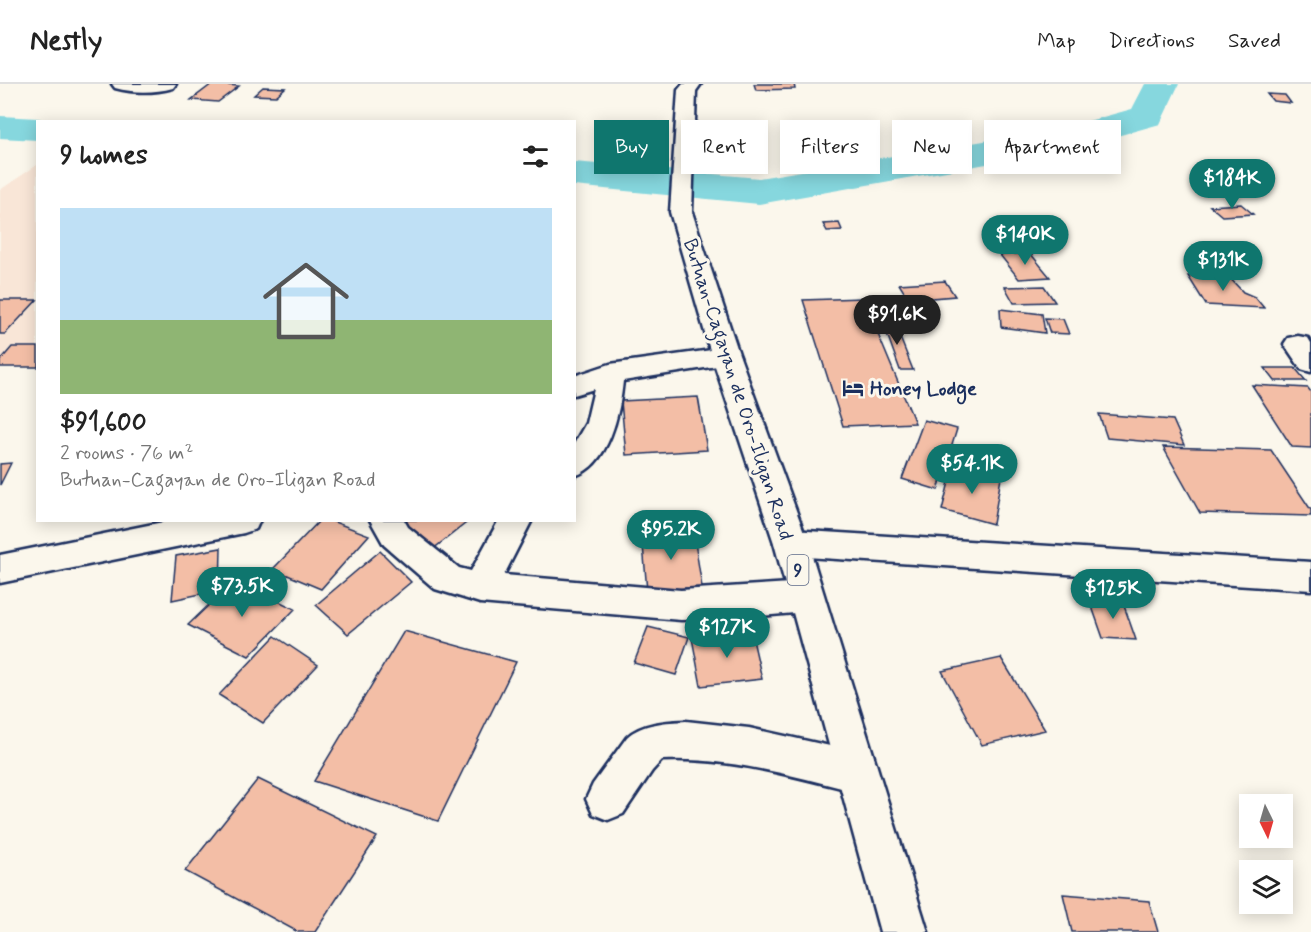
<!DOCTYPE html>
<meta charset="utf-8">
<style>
:root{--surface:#fff;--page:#f2f2f2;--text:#222;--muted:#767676;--line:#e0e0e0;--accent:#0f766e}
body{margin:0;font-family:Mynerve,sans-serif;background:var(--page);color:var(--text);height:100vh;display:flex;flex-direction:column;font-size:22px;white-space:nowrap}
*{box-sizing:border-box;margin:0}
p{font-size:20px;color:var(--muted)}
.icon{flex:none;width:33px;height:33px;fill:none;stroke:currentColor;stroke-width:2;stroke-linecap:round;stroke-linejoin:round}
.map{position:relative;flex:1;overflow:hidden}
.details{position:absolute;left:36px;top:36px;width:540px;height:402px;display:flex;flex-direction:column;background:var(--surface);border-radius:0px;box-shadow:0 3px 15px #0003}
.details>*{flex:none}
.guide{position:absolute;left:594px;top:36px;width:570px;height:54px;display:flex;gap:12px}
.needle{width:39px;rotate:175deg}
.controls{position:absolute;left:1239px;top:710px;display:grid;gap:12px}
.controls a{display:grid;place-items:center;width:54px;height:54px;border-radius:0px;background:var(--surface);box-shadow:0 3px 15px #0003;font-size:30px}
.price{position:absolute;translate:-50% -51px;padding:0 14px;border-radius:21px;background:var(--accent);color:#fff;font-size:20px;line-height:39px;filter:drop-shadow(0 2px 3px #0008)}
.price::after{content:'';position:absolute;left:50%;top:36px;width:18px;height:14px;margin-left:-9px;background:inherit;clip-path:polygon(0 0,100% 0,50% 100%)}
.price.active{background:#222;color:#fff}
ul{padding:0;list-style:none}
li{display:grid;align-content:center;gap:12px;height:318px;padding:0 24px}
li span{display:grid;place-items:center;height:186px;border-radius:0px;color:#555}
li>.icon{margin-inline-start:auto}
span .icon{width:108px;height:108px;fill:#fffc;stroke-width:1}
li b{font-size:26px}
h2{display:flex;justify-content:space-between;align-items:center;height:72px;padding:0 24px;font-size:26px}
.chip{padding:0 21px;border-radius:0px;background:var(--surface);box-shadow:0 3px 15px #0003;font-size:21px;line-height:54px}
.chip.active{background:var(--accent);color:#fff}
header{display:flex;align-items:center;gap:36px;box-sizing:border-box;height:84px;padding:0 30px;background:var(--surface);border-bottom:2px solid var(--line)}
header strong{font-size:28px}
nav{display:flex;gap:33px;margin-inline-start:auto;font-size:21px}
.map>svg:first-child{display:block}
.built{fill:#f9e6d7}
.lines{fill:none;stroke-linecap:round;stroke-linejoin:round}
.river{fill:#86d7de;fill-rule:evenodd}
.building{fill:#f3bea6;stroke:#1b2f5e;stroke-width:1.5}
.minor-casing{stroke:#1b2f5e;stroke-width:5}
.highway-casing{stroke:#1b2f5e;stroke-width:5}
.minor{fill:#fbf7ec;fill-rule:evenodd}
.highway{fill:#fbf7ec;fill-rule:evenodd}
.labels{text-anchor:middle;stroke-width:6;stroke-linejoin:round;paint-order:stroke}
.shield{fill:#fbf7ec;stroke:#5e6b89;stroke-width:1.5}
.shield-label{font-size:18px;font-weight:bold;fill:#1b2f5e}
.poi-label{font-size:20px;font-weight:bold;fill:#1b2f5e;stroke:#fbf7ec;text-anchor:start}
.street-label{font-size:20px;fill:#1b2f5e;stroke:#fbf7ec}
</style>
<header>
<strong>Nestly</strong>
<nav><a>Map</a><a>Directions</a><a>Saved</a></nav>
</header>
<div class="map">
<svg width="1311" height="848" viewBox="0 0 1311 848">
<rect width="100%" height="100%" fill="#fbf7ec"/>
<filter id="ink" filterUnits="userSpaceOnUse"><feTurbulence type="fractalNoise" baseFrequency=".0167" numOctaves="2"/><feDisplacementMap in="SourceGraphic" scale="12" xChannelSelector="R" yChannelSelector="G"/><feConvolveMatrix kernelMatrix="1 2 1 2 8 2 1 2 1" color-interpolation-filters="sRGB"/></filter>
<g filter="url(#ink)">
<path class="built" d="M37 81V283H0V106Z"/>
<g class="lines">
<path class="river" d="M1145 0H1179L1160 40 1067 66 759 120 574 102V78L759 94 1063 44 1132 25Z
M0 32 38 34 52 38H38V56L0 54Z"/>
</g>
<path class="building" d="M212 0 239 2 218 18 191 16Z
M754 0H794L795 5 756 6Z
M263 3 285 4 276 12 254 11Z
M1267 10 1285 11 1291 19 1273 17Z
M1241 120 1253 130 1222 132 1210 122Z
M839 139 842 146 827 147 823 140Z
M1030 169 1050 193 1019 195 1000 171Z
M1226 190 1243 208 1255 213 1264 224 1206 221 1188 192Z
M945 197 955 212 909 216 899 200Z
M1044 202 1055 218 1014 219 1005 203Z
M863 214 915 339 843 342 803 216Z
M0 216H37L5 250H0Z
M874 217H894L901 233H881Z
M1000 225 1042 230 1045 249 1001 243Z
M1045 234 1063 235 1069 250 1050 249Z
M882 236H893L913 286H900Z
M12 263H38V283H0V277Z
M1265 284H1295L1306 297H1275Z
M1252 301 1308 304 1311 308V364L1292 363Z
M698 313 707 366 626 371 621 317Z
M1099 330 1173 336 1184 361 1107 354Z
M924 336 957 345 938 406 902 395Z
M1163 363 1271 366 1311 426V432L1200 429Z
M11 379 0 401V380Z
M953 382 1001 394 993 440 942 426Z
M320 436H329L369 451 321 505 273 485Z
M406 436H470L433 465 400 440Z
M693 446 702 503 647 507 642 449Z
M221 464 220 506 172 516 176 472Z
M380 467 411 498 348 550 316 521Z
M235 496 295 525 249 572 188 541Z
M1090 517 1123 519 1136 556 1103 554Z
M648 543 689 553 676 591 634 579Z
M404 547 516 578 438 737 314 697Z
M751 547 762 595 701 602 692 554Z
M275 552 318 581 263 639 219 611Z
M1001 574 1045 646 982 661 942 587Z
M258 695 377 753 315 848H298L185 787Z
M1063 810 1149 817 1158 848H1072Z"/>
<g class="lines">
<defs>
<path id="minor" d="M112 0H176L173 4C154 9 134 9 115 4Z
M1298 252 1308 254 1311 259V288L1301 285 1284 260 1288 254Z
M726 264 736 267 740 273 736 279 623 297C620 328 609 382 574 392V360L586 339 594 305 574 311V292L610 280Z
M173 436H260L256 445 244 449 0 499V471Z
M370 436H404L408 443 459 484 471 487 499 436H532L504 491 681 506 806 498 819 503 824 513 819 523 806 528 725 535 681 536 480 519 435 505 384 461Z
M791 446 1311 478V506L791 472 779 468 774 459 779 450Z
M686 637 749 644 857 668 872 674 878 688 872 702 857 708C793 692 728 673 662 676L652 687 623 730 608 736 593 730 586 715 593 700 627 653C642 639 667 638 686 637Z"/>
<path id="highway" d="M683 0H701L696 7 692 128 740 273 808 459 928 848H880L774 459 712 273 670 128 678 6Z"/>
</defs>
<use href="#minor" class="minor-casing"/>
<use href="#highway" class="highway-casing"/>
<use href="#minor" class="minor"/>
<use href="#highway" class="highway"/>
</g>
</g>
<defs>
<symbol id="hotel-bare" viewBox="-9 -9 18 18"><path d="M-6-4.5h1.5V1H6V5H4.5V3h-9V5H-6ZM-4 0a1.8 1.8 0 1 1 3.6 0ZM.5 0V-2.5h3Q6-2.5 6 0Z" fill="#1b2f5e" stroke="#fbf7ec" stroke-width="2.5" paint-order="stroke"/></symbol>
</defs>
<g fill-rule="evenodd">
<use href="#hotel-bare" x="838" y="289" width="30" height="30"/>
</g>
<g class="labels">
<rect class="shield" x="787.5" y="471" width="21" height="30" rx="4.5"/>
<g class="shield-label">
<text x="798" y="492">9</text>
</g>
<g class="poi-label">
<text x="870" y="311">Honey Lodge</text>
</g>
<g class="street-label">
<text transform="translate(739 305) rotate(72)" y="7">Butuan-Cagayan de Oro-Iligan Road</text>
</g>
</g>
</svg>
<div class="controls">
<a><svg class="needle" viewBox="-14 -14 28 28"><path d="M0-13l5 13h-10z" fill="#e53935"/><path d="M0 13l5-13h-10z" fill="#767676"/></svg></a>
<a><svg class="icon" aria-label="layers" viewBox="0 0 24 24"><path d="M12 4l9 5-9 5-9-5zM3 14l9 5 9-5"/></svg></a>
</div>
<b class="price" style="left:1232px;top:126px">$184K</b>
<b class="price" style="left:1025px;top:182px">$140K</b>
<b class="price" style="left:1223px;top:208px">$131K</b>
<b class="price active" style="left:897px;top:262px">$91.6K</b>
<b class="price" style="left:972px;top:411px">$54.1K</b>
<b class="price" style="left:671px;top:477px">$95.2K</b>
<b class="price" style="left:242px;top:534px">$73.5K</b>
<b class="price" style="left:1113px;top:536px">$125K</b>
<b class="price" style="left:727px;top:575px">$127K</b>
<div class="guide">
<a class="chip active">Buy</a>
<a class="chip">Rent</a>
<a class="chip">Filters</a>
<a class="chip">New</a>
<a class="chip">Apartment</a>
</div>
<section class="details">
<h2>9 homes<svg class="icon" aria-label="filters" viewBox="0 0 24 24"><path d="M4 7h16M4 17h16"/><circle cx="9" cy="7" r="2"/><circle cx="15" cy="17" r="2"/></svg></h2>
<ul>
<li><span style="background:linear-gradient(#bfe0f5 60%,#8fb573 0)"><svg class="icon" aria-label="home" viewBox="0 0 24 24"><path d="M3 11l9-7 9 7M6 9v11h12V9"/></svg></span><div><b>$91,600</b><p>2 rooms · 76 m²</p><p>Butuan-Cagayan de Oro-Iligan Road</p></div></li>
</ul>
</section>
</div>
